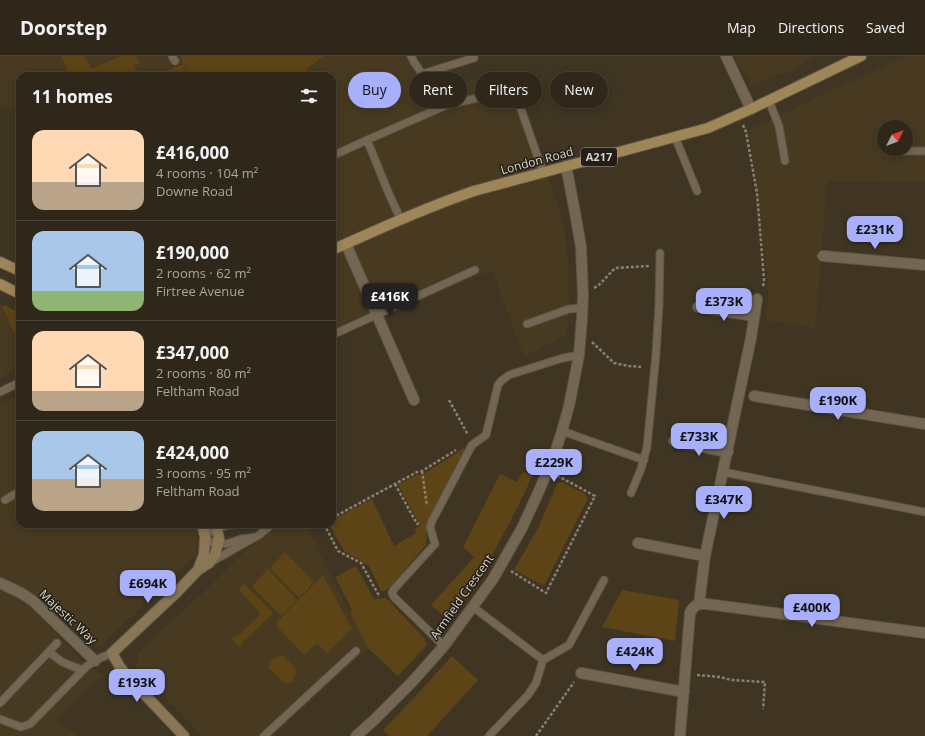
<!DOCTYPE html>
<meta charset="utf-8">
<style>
:root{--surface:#2f281a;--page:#3b3427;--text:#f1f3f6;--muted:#a7a6a2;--line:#4a4439;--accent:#a8b0fc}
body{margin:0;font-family:"Open Sans",sans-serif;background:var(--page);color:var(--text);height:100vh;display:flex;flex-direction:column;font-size:15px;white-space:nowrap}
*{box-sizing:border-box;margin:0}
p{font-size:13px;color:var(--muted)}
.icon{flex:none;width:22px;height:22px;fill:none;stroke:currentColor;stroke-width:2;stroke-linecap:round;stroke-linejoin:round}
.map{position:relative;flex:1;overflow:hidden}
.details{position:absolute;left:16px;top:16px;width:320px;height:456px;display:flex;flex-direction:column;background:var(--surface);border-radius:12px;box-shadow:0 2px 10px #0003,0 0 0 1px var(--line)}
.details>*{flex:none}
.top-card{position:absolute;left:348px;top:16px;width:380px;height:36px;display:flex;gap:8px}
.needle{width:26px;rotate:48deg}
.tools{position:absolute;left:877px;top:64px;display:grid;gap:8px}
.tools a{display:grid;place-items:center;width:36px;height:36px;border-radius:50%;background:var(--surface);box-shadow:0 2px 10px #0003,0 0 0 1px var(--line);font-size:20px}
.price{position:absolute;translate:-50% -34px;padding:0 9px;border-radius:8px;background:var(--accent);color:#111;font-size:13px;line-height:26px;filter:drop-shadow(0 1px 2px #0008)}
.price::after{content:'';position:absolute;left:50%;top:24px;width:12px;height:9px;margin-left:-6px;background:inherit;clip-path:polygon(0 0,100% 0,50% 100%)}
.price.selected{background:#222;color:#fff}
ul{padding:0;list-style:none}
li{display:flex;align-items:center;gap:12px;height:100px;padding:0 16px}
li+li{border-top:1px solid var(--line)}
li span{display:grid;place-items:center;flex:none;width:112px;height:80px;border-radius:12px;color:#555}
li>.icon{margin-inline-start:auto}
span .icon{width:48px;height:48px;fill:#fffc;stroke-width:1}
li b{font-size:17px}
h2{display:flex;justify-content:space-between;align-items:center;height:48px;padding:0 16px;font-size:17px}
.pill{padding:0 14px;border-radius:18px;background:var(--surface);box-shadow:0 2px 10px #0003,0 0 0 1px var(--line);font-size:14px;line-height:36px}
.pill.selected{background:var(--accent);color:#111}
header{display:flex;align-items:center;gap:24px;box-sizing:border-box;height:56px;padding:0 20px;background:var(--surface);border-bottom:1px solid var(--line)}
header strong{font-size:19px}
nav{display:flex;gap:22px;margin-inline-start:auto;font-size:14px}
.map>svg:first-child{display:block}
.built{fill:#483a21;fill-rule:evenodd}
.green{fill:#5c4417}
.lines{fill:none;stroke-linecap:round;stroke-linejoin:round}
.lane-casing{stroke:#5c5443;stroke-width:9}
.street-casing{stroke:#5c5443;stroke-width:12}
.secondary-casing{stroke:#5c5443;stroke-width:12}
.primary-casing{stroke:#5c5443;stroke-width:12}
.path{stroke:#888071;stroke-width:2.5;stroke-dasharray:3 2;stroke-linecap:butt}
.lane{stroke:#736753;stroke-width:7}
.street{stroke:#736753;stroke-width:10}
.secondary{stroke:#897655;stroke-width:10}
.primary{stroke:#9f8658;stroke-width:10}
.labels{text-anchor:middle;stroke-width:3;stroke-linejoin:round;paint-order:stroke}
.shield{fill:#221d15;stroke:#a49e93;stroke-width:1}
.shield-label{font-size:11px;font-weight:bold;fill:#dbd5c9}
.street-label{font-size:12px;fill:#dbd5c9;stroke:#221d15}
</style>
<header>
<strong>Doorstep</strong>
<nav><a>Map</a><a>Directions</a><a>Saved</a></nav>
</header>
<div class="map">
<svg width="925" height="680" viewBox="0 0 925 680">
<rect width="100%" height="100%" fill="#3f3522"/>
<path class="built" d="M0 0H407L423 37 427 35 514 14 562 162 565 179 568 202 569 248 567 278 524 301 492 214 332 283V20H20V56L0 50Z
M734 0H816L790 15 752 29 748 23Z
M907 0H925V127L827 125 821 210 815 272 765 264 768 243V230L755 114 749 74 847 27ZM884 71H906V93H884Z
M0 247 20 294V309L0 323Z
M20 339V468H197L196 499 99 592 24 532 0 522V349Z
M281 468H305L368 592 273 680H203L137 613 136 609 138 598 144 590 202 538 247 493Z
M0 531 27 547 81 604 103 619 56 664 79 680H0Z"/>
<path class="green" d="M61 0H85L91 13 121 0H136L140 7 134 9 139 19 70 20Z
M180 0H323L299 20H189Z
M183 8 188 20H170L167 15Z
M2 250H6L20 257V292Z
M466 391 427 467 426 489 389 532 384 535H381L369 510 344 495 329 468H332V464L372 443 394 490 416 477 415 473 420 469 398 429 418 418 421 419 425 417Z
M523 416 533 419C520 446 507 473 492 499 479 521 463 542 448 562L447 563 431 549 474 501 463 491 500 418 517 426Z
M561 426 585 438 587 441V444L544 530 514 514 538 472 557 428Z
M285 496 314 526 299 542 270 512Z
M356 510 374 543 385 542 388 544 424 582 427 589 398 620 368 592 350 556 352 554 335 521Z
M268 513 297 544 281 560 252 530Z
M323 519 352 573 327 597 317 587 304 599 275 568Z
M244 527 273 557 239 590 231 583 236 579 238 580 261 558 239 534Z
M622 534 679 544 675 585 602 571Z
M280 599 283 600 296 613V618L293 621 294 624C290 627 287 629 283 626L269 612C269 606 275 601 280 599Z
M451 601H453L478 624 427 680H389L383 674 384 673 424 631Z"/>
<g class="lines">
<defs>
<path id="lane" d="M172 0 175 5
M411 0 414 6 422 18 474 2 473 0
M769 45 779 70 785 105
M675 81 697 135
M367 84 447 49 503 36C510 35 514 36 517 42L543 116
M904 95H925
M332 100 367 84 389 138 401 164
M527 268 569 253 582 252
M332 279 475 214
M0 336 20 326
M562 375 644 404
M723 416 925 456
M631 437 641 413 647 391 656 298 659 249 660 197
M5 444 20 435
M238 468C226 470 212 470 205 481L211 486 226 488 241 483 255 481
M211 506 259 479 272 468
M473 551 543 604
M444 590 394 541 392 537 394 533 435 488 430 471 432 465 472 389 486 379 498 329 501 325 509 319 563 302 579 299
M49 596 62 606 82 614
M0 647 57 587
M0 663 21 671 30 668 87 610 98 603 112 597
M264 680 356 595
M489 680 528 639 536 627 543 604 569 589 604 524"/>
<path id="street" d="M726 0 751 53
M346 188 414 344
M823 200 925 209
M698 251 754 260
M754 340 925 368
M674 385 728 396
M638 487 705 500
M0 527 21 537 33 545 95 605
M699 548H707L925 577
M581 617 684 636
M356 680 373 665 413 625 444 590 493 523 522 472 539 435 555 397 562 375 569 350 579 299 582 262 583 239 581 191 574 151 566 110
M680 680 690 557C692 552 694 550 699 548L705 500 751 282 757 243"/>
<path id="secondary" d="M198 514 204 498 205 481 202 468
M184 680 130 623 120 611 112 597 177 536 198 514 209 507 215 499 219 483 216 468"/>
<path id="primary" d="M332 194C379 173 425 152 474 135L708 72 751 53 861 0
M0 206 20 215
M0 228 20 238"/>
</defs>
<use href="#lane" class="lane-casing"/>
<use href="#street" class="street-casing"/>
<use href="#secondary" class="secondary-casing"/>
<use href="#primary" class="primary-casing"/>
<path class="path" d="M743 69 746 76 757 137 764 223 763 232
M594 232 600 228 615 212 649 210
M592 286 614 307 629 310 641 311
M449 344 468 379
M422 415 427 450
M395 428 417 468 419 467
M332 462 417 416 422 415 456 394
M324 468 338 495 361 507 378 538H381
M511 515 546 537 595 440 558 420
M697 619 720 621 731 624 765 626 763 653
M536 680 574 626"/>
<use href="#lane" class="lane"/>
<use href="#street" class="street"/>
<use href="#secondary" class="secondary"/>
<use href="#primary" class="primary"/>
</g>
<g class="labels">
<rect class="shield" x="581" y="92" width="36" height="18" rx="3"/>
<g class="shield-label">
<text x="599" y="105">A217</text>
</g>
<g class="street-label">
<text transform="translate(537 105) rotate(-15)" y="4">London Road</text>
<text transform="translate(462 541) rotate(-55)" y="4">Armfield Crescent</text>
<text transform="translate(68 561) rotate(43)" y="4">Majestic Way</text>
</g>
</g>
</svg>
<div class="tools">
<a><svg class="needle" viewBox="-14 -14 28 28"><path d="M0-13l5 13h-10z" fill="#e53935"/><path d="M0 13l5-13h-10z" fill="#a7a6a2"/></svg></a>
</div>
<b class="price" style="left:875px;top:194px">£231K</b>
<b class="price selected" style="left:390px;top:261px">£416K</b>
<b class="price" style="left:724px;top:266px">£373K</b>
<b class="price" style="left:838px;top:365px">£190K</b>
<b class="price" style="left:699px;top:401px">£733K</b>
<b class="price" style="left:554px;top:427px">£229K</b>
<b class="price" style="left:724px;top:464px">£347K</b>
<b class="price" style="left:148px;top:548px">£694K</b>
<b class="price" style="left:812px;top:572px">£400K</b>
<b class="price" style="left:635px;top:616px">£424K</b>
<b class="price" style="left:137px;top:647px">£193K</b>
<div class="top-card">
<a class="pill selected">Buy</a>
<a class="pill">Rent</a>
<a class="pill">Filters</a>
<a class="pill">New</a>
</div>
<section class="details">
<h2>11 homes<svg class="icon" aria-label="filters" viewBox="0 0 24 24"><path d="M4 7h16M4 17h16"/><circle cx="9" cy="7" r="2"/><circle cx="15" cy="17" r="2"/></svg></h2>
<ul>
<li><span style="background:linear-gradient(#ffd9b3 65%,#b9a48a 0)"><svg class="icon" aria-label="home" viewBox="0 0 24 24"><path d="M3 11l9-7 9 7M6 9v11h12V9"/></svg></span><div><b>£416,000</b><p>4 rooms · 104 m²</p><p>Downe Road</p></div></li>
<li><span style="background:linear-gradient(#a9c7e8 75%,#8fb573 0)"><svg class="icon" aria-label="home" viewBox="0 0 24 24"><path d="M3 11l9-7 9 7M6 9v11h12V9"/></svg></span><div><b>£190,000</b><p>2 rooms · 62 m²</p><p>Firtree Avenue</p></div></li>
<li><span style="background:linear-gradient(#ffd9b3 75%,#b9a48a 0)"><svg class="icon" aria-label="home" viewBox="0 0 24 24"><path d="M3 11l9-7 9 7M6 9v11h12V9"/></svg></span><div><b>£347,000</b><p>2 rooms · 80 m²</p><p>Feltham Road</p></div></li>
<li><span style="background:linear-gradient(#a9c7e8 60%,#b9a48a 0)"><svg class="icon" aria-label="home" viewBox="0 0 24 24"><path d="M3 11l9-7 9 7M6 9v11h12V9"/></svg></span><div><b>£424,000</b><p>3 rooms · 95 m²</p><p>Feltham Road</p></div></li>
</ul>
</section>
</div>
